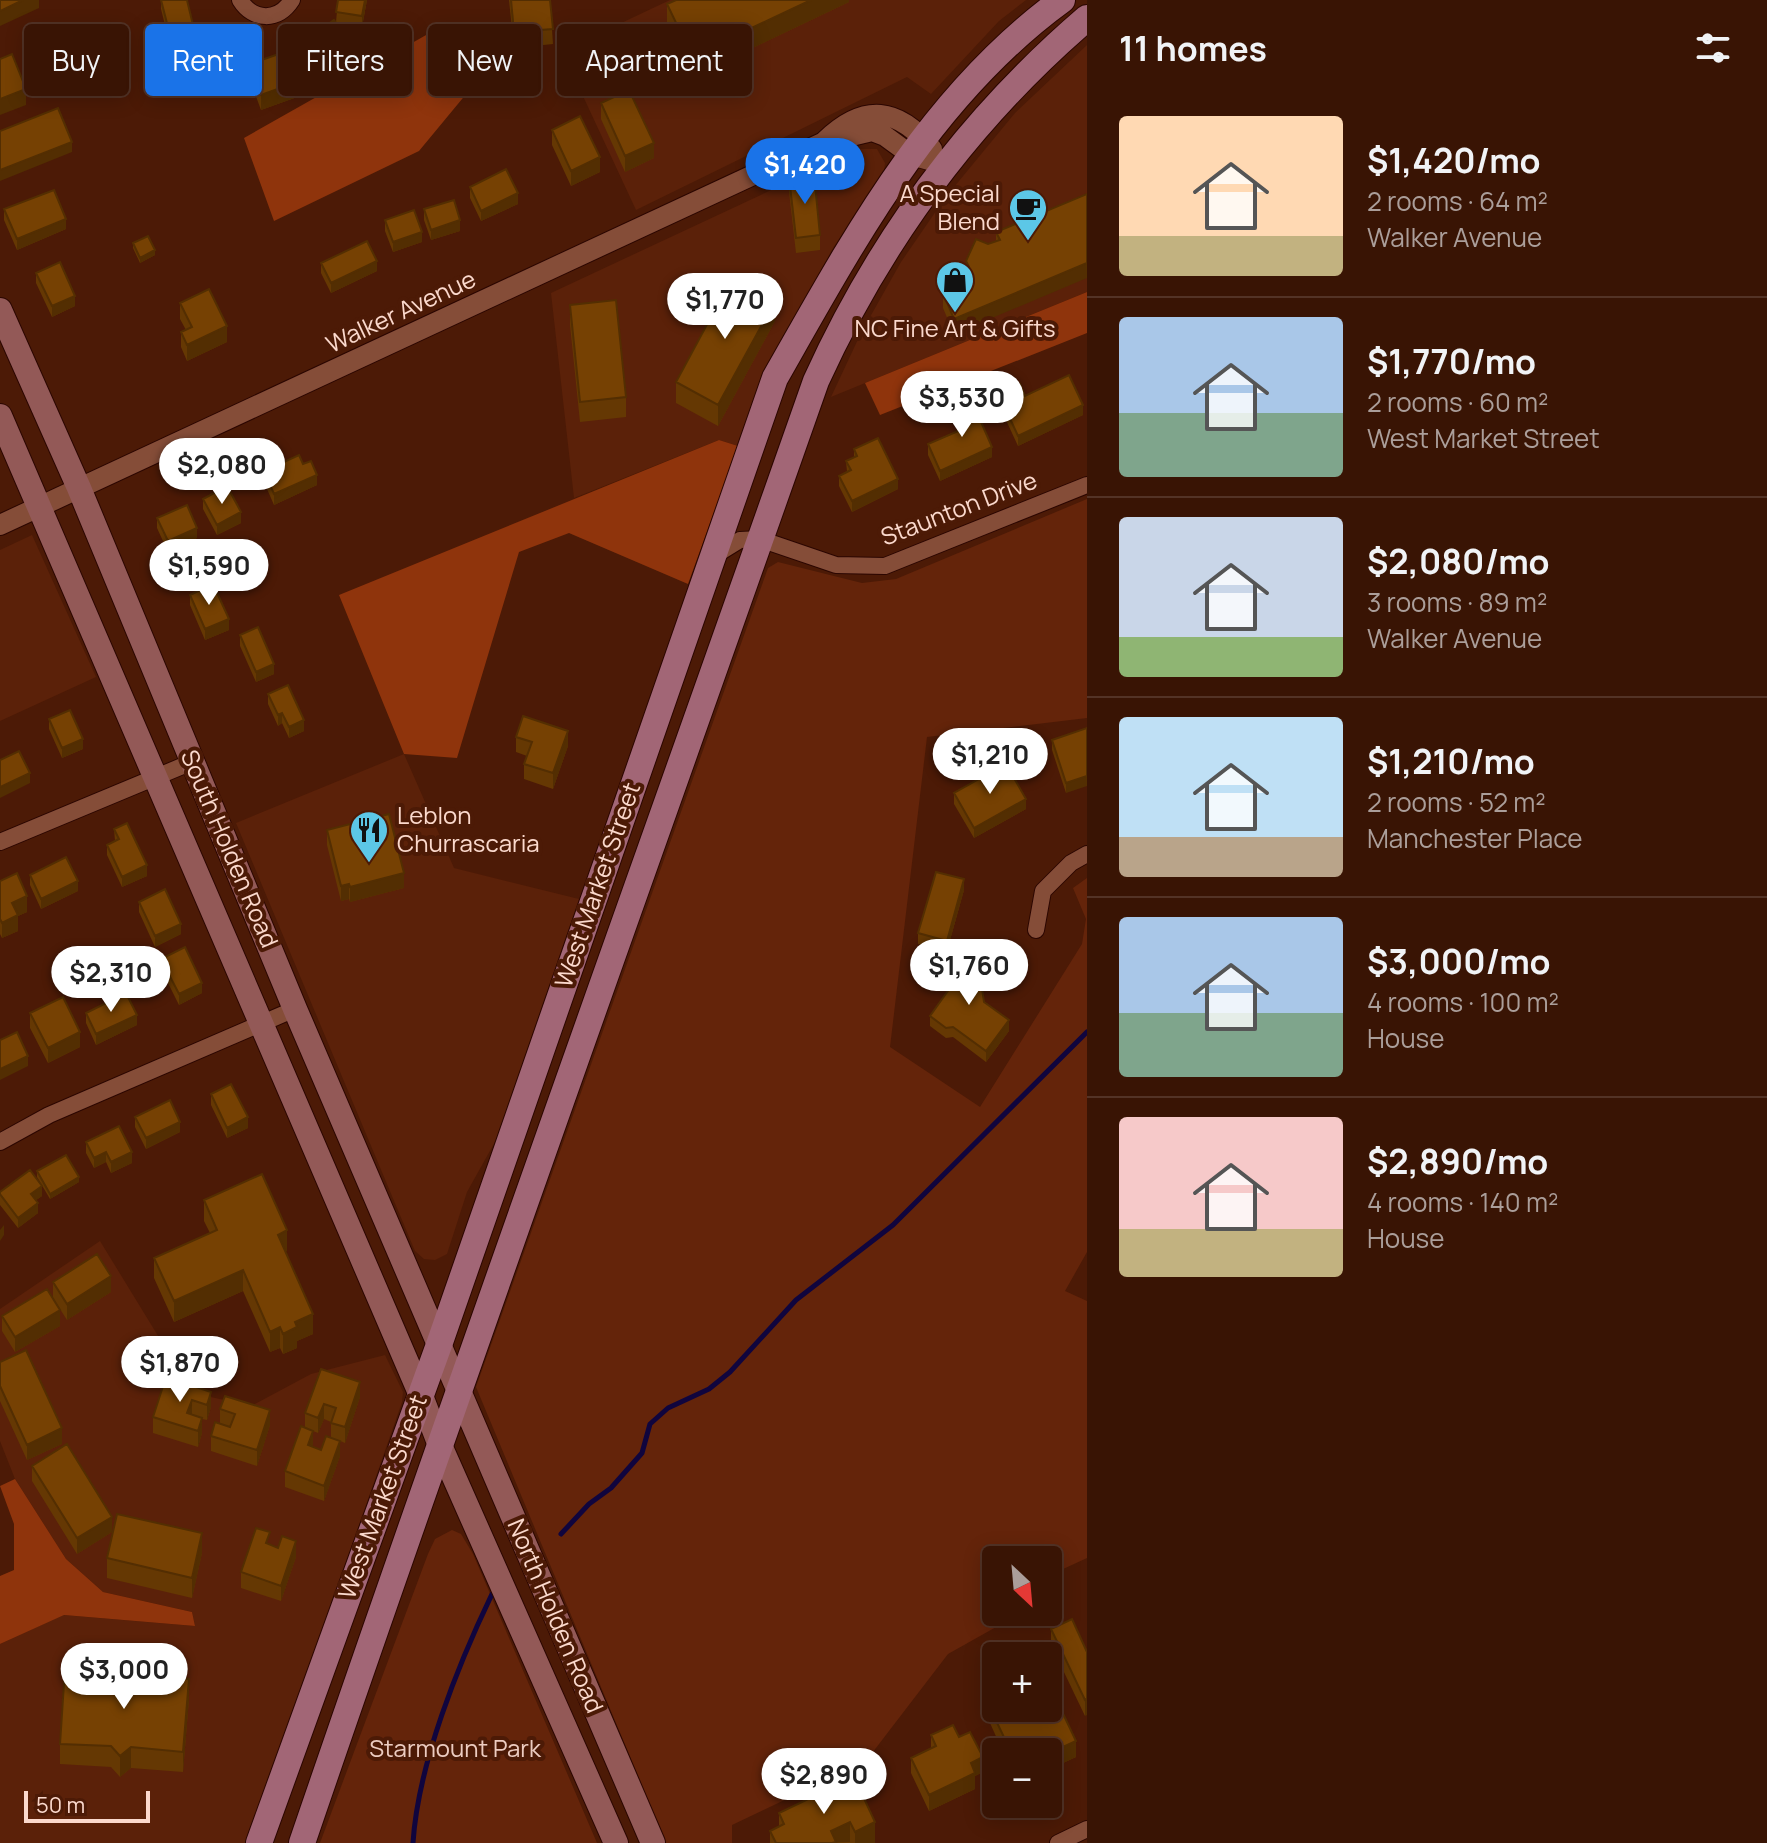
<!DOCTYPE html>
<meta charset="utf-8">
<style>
:root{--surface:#391404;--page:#401d0e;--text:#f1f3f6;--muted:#ab9e9a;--line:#533326;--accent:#1a73e8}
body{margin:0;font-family:Manrope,sans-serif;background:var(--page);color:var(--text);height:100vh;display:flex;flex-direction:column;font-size:30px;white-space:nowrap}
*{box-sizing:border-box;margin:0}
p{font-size:26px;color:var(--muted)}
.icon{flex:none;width:44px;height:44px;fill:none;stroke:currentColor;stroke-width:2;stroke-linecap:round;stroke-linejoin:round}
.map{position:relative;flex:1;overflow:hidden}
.details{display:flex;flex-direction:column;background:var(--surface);width:680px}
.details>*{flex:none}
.hud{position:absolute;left:24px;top:24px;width:760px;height:72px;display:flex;gap:16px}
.needle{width:52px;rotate:154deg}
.buttons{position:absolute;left:982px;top:1546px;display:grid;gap:16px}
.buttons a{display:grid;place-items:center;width:80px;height:80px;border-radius:8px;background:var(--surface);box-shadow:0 4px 20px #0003,0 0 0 2px var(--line);font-size:40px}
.scale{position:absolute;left:24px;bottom:20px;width:126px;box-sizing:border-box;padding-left:8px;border:4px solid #fbd9cd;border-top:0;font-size:22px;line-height:28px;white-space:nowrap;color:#fbd9cd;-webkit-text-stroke:6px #4c1a06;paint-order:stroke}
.price{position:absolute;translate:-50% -68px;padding:0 18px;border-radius:28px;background:#fff;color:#222;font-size:26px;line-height:52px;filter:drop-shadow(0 2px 4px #0008)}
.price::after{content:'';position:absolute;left:50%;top:48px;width:24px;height:18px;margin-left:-12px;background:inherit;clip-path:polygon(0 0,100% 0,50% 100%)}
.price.current{background:var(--accent);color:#fff}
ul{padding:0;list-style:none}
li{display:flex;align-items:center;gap:24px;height:200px;padding:0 32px}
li+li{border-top:2px solid var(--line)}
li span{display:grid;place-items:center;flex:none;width:224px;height:160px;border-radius:8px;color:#555}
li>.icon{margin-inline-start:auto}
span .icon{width:96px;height:96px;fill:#fffc;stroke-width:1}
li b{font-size:34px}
h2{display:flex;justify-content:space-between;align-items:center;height:96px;padding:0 32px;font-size:34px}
.tag{padding:0 28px;border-radius:8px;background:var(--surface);box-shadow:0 4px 20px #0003,0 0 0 2px var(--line);font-size:28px;line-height:72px}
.tag.current{background:var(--accent);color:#fff}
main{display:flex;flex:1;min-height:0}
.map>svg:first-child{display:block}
.built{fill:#5b2109}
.green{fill:#64240a}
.forest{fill:#8f340c}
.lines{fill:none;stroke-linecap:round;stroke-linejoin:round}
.stream{stroke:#10053e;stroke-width:5}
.minor-casing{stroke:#2b0600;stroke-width:18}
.tertiary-casing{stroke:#2b0600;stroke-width:22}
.secondary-casing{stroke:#2b0600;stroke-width:26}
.primary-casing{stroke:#2b0600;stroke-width:28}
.minor{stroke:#854d38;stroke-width:16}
.tertiary{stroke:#854d38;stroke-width:20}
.secondary{stroke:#935957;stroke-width:24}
.primary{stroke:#a26676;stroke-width:26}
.wall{fill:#653803;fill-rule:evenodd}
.shaded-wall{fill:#532e02}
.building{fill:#764103;stroke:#532e02;stroke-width:2}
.labels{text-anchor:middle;stroke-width:8;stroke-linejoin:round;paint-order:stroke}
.poi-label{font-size:24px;fill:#fbd9cd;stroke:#4c1a06;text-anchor:end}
.street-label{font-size:24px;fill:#fbd9cd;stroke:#4c1a06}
.park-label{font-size:24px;fill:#ecccc1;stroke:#4c1a06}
</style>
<main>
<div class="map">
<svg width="1087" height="1843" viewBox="0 0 1087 1843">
<rect width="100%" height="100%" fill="#4c1a06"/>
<path class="built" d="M670 0H1026L999 21 931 94 907 77 636 210 562 51Z
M1087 45V292L831 397 861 333 901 262 945 198 1015 113Z
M859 149H877L885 163 884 172 833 248 785 336 738 446 719 440 574 498 551 293Z
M32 535 96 677 0 721V550Z
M404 754 454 868 579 899 496 1140 467 1192 447 1254 435 1260 424 1259 415 1251 236 823Z
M100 1241 193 1393 251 1406 311 1374 385 1355 403 1392 402 1402 248 1843H0V1644L63 1615 195 1626 192 1612 103 1592 66 1559 15 1479 0 1441V1309Z"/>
<path class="green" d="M1087 499V718L927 737 890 1047 980 1107 1082 944 1086 919 1073 888 1087 878V1252L1065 1291 1087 1301V1558L1048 1576V1560H996V1612H1009L1005 1622 948 1654 866 1761 732 1825V1843H666L476 1387 768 568 778 562 862 583 896 579Z
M452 1530 461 1534 473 1554 597 1843H320L428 1554 435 1539Z"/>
<path class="forest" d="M435 30 467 93 419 151 274 221 244 138Z
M1087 292V333L880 415 865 383Z
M719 440 738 446 688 584 569 533 519 552 457 758 404 754 339 595Z
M15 1479 66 1559 103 1592 192 1612 195 1626 64 1615 0 1644V1576L14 1570V1524L0 1486Z"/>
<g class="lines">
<path class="stream" d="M561 1534 589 1504 611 1488 642 1453 650 1424 668 1408 709 1389 730 1372 796 1300 893 1225 1087 1032
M413 1843C418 1764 458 1665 492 1594"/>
<defs>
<path id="minor" d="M240 0C253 21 278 22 292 0
M714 556 740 540 760 539 836 565 885 566 1087 485
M0 842 192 762
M1036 930 1043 891 1071 863 1087 854
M0 1142 49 1115 295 1009
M1058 1843 1087 1829"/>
<path id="tertiary" d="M825 141C864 103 898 107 932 149
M0 525 822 143 872 131 885 136 911 155 944 164"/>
<path id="secondary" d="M0 310 79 488 295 1009 653 1843
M0 416 420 1393 439 1443 616 1843"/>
<path id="primary" d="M259 1843 440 1342 775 378C854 239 930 96 1062 0
M302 1843C469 1354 645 868 816 381 880 240 969 119 1087 18"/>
</defs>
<use href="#minor" class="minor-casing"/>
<use href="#tertiary" class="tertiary-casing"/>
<use href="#secondary" class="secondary-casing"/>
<use href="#primary" class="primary-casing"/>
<use href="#minor" class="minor"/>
<use href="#tertiary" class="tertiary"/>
<use href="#secondary" class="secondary"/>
<use href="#primary" class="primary"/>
</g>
<path class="wall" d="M161 0 193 36 169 41 161 9Z
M338 0H367L362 27 336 22Z
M509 0H550L553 44 514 48Z
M849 0V2L692 77 667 24V4Z
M298 46 349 51 313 77 298 56Z
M184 60 235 75 219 96 184 70Z
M250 64 300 96 261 110 250 80Z
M601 103 654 158 625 172 601 119Z
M552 130 600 172 571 186 552 145Z
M789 177 820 235V250L796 253 789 192Z
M470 187 518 204 481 221 470 198Z
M1087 194 954 334 943 308V293L955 288V281L966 268V261L988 244 996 241V232Z
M4 209 66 229 17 250 4 220Z
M424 209 460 231 431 240 424 220Z
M385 220 422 242 393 252 385 231Z
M133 243 155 255 140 263 133 248Z
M321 263 377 271 331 293 321 273Z
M36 273 75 306 52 317 36 283Z
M180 303 227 342 187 361 181 347V332L186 330 180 319Z
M570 305 626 397V417L580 422 570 325Z
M775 321 718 426 676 403V382Z
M999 395 1025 396 1083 415 1018 446 999 405Z
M953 408 992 457 940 481 928 455V444L959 430 953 418Z
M854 449 898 489 852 512 839 486V476L847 472 846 461 854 457Z
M303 464 317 485 274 505 264 482V471Z
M203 499 241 523 217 535 203 509Z
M157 518 197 538 168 552 157 528Z
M190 595 229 630 205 640 190 605Z
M240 635 274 674 256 682 240 646Z
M268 694 304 731 289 738 282 723 278 726 268 704Z
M49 719 83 749 62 758 49 729Z
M1087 728 1066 793 1052 750V740Z
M516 737 568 746 553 789 524 779V764L527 756 516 752Z
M954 793 1026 809 974 838 954 804Z
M114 829 147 876 122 887 107 855V845L115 841Z
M327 830 404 888 350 902 349 899 341 901 327 845Z
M30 875 78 891 41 909 30 885Z
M0 881 27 912 18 916V931L2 938 0 934Z
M964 890 947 951 918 944V933Z
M139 902 181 934 155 947 139 912Z
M161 959 202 993 179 1005 161 969Z
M953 962 984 1002 1009 1031 986 1062 953 1037 946 1038 930 1026V1016L954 983Z
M30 1013 80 1047 48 1063 30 1028Z
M86 1013 137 1025 96 1045 86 1023Z
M211 1094 248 1128 227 1138 211 1105Z
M135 1117 180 1132 146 1149 135 1127Z
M86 1142 132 1163 111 1173 106 1162 94 1168 86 1153Z
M37 1171 79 1182 50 1199 37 1177Z
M0 1192 42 1196 36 1200 38 1213 18 1228 0 1205Z
M204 1200 287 1251H285L313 1334 297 1341V1348L283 1354 280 1348 270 1352 243 1291 174 1322 154 1278V1258L210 1233 204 1221Z
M53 1282 111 1292 67 1320 53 1298Z
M2 1316 60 1326 15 1352 2 1331Z
M0 1362 62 1444 27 1460 0 1401Z
M321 1369 360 1397 345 1443 338 1440 340 1456 324 1501 285 1487V1471L305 1428V1413ZM324 1419 331 1422V1438L321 1450 313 1447V1431L318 1433Z
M166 1377 211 1407 207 1420 202 1419V1433L198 1447 153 1433V1417Z
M220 1409 270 1425 257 1466 211 1451V1436L220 1423Z
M32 1466 112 1532 77 1554 32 1481Z
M270 1545 296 1557 281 1601 241 1588V1572Z
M202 1553 192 1598 107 1578V1558Z
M1051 1629 1087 1652 1085 1716 1051 1645Z
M189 1699 183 1772 131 1768 120 1777 111 1767 60 1764V1744Z
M990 1708 1015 1711 1076 1757 1048 1770V1752H1003L990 1723Z
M931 1735 959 1737 983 1772 975 1776V1789L929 1811 911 1773V1758L931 1748Z
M854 1777 875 1843H770V1831L779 1827V1813Z"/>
<path class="shaded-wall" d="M23 0H39V8L0 26V11Z
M365 0H367L362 27V16Z
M811 0H849V2L692 77V56Z
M193 25V36L169 41V31Z
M349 40V51L313 77V66Z
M235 64V75L219 96V86Z
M300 81V96L261 110V95Z
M26 89V105L0 115V99Z
M72 142V152L0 181V170Z
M654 143V158L625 172V156Z
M600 157V172L571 186V171Z
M518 193V204L481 221V211Z
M66 219V229L17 250V239Z
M460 220V231L431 240V230Z
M422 232V242L393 252V242Z
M155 250V255L140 263V258Z
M377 261V271L331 293V283Z
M1087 263V278L954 334V319Z
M75 296V306L52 317V306Z
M775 301V321L718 426V405Z
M227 326V342L187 361V345Z
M1083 405V415L1018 446V436Z
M992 447V457L940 481V471Z
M317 475V485L274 505V494Z
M898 479V489L852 512V501Z
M241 512V523L217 535V525Z
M197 528V538L168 552V541Z
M229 619V630L205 640V629Z
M274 664V674L256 682V672Z
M282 713V723L278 726V715Z
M304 720V731L289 738V727Z
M568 731V746L553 789V773Z
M83 739V749L62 758V748Z
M30 773V783L0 798V787Z
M1087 776V786L1066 793V783Z
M1026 799V809L974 838V828Z
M147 865V876L122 887V877Z
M404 873V888L350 902V887Z
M964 879V890L947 951V941Z
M78 881V891L41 909V899Z
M349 884V899L341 901V886Z
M27 896V912L18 916V931L2 938V923L12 903Z
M181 924V934L155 947V936Z
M202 983V993L179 1005V994Z
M137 1015V1025L96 1045V1034Z
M1009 1020V1031L986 1062V1051Z
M80 1032V1047L48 1063V1048Z
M28 1056V1066L0 1080V1069Z
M248 1117V1128L227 1138V1128Z
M180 1122V1132L146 1149V1138Z
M106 1152V1162L94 1168V1158Z
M132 1152V1163L111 1173V1162Z
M79 1177V1182L50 1199V1194Z
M42 1186V1196L31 1204V1194Z
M38 1203V1213L18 1228V1218Z
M4 1225V1235L0 1241V1230Z
M287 1230V1251L278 1255V1235Z
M243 1270V1291L174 1322V1301Z
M111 1276V1292L67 1320V1304Z
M60 1310V1326L15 1352V1337Z
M313 1314V1334L297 1341V1348L283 1354V1334L295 1322Z
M280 1327V1348L270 1352V1332Z
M360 1382V1397L345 1443V1427Z
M211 1392V1407L207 1420V1405Z
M192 1400V1416L187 1413Z
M324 1404V1419L318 1433V1418Z
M270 1410V1425L257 1466V1450Z
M202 1418V1433L198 1447V1431Z
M62 1428V1444L27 1460V1445Z
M313 1431V1447L308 1445Z
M340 1441V1456L324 1501V1486Z
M112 1517V1532L77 1554V1538Z
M202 1533V1553L192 1598V1578Z
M296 1541V1557L281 1601V1586Z
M189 1679V1699L183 1772V1752Z
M1087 1699V1715L1085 1716V1700Z
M1076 1741V1757L1048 1770V1754Z
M131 1747V1768L120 1777V1756Z
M983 1757V1772L975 1776V1789L929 1811V1795L971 1763Z
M850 1822V1842L831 1843V1831Z
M875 1822V1843H855V1832Z"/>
<path class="building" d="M0 0H23L0 11Z
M161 0H187L193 25 169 31Z
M338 0H365L362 16 336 12Z
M511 0H550L553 29 514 32Z
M676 0H811L692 56 667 4Z
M334 20 349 40 313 66 298 46Z
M200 38 235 64 219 86 184 60Z
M290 50 300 81 261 95 250 64Z
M12 54 26 89 0 99V59Z
M629 90 654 143 625 156 601 103Z
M58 108 72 142 0 170V131Z
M580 116 600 157 571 171 552 130Z
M506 169 518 193 481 211 470 187Z
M814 174 820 235 796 238 789 177Z
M54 190 66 219 17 239 4 209Z
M1087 194V263L954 319 943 293 958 287 955 281 958 271 969 267 966 261 976 239 988 244 1000 240 996 232Z
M454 200 460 220 431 230 424 209Z
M414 210 422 232 393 242 385 220Z
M148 236 155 250 140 258 133 243Z
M367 241 377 261 331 283 321 263Z
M60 262 75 296 52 306 36 273Z
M732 278 775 301 718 405 676 382Z
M209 289 227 326 187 345 181 332 192 327 180 303Z
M616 300 626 397 580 402 570 305Z
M1069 375 1083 405 1018 436 999 395 1020 384 1025 396Z
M971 399 992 447 940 471 928 444 963 429 953 408Z
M878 438 898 479 852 501 839 476 851 470 846 461 857 456 854 449Z
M299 455 303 464 311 461 317 475 274 494 264 471Z
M227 486 241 512 217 525 203 499Z
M187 505 197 528 168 541 157 518Z
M213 584 229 619 205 629 190 595Z
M258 627 274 664 256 672 240 635Z
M288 685 304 720 289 727 282 713 278 715 268 694Z
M70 710 83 739 62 748 49 719Z
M523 716 568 731 553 773 524 764 532 742 516 737Z
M1087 728V776L1066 783 1052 740Z
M19 751 30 773 0 787V760Z
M1006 764 1026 799 974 828 954 793Z
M389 814 404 873 350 887 349 884 341 886 327 830Z
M127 823 147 865 122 877 107 845 119 839 114 829Z
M66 857 78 881 41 899 30 875Z
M936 872 964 879 947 941 918 933Z
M17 873 27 896 12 903 18 915 2 923 0 919V881Z
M165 889 181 924 155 936 139 902Z
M185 947 202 983 179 994 161 959Z
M973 958 978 962 984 1002 1009 1020 986 1051 953 1027 946 1028 930 1016 955 981 953 962Z
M126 993 137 1015 96 1034 86 1013Z
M63 997 80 1032 48 1048 30 1013Z
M17 1032 28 1056 0 1069V1040Z
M231 1084 248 1117 227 1128 211 1094Z
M170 1100 180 1122 146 1138 135 1117Z
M119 1126 132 1152 111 1162 106 1152 94 1158 86 1142Z
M66 1155 79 1177 50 1194 37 1171Z
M30 1170 42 1186 31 1194 38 1203 18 1218 0 1194V1192Z
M262 1174 287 1230 278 1235 313 1314 295 1322 297 1327 283 1334 280 1327 270 1332 243 1270 174 1301 154 1258 217 1230 204 1200Z
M97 1254 111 1276 67 1304 53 1282Z
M47 1289 60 1310 15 1337 2 1316Z
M26 1350 62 1428 27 1445 0 1386V1362Z
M321 1369 360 1382 345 1427 331 1423 336 1408 324 1404 318 1418 305 1413Z
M166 1377 211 1392 207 1405 192 1400 187 1413 202 1418 198 1431 153 1417Z
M225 1396 270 1410 257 1450 211 1436 215 1422 230 1427 235 1414 220 1409Z
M301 1426 313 1431 308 1445 321 1450 326 1436 340 1441 324 1486 285 1471Z
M67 1444 112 1517 77 1538 32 1466Z
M117 1514 202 1533 192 1578 107 1558Z
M256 1528 270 1532 266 1543 278 1548 282 1536 296 1541 281 1586 241 1572Z
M1072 1619 1087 1652V1699L1085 1700 1051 1629Z
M65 1668 189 1679 183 1752 131 1747 120 1756 111 1746 60 1744Z
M1058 1703 1076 1741 1048 1754V1752H1011L990 1708 996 1705V1708H1014L1015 1711 1022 1708H1047Z
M953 1725 959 1737 970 1732 983 1757 971 1763 975 1773 929 1795 911 1758 936 1746 931 1735Z
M854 1777 875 1822 855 1832 850 1822 831 1831 836 1842 832 1843H776L770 1831 784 1824 779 1813Z"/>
<defs>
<symbol id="cafe-pin" viewBox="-11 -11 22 30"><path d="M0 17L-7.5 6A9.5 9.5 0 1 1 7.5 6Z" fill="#5cc7e7" stroke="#4c1a06"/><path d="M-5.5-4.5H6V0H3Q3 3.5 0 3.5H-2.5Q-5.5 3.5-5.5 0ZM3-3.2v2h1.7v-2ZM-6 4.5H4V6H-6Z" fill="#111"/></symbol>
<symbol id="shop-pin" viewBox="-11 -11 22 30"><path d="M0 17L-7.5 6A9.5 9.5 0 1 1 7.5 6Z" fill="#5cc7e7" stroke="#4c1a06"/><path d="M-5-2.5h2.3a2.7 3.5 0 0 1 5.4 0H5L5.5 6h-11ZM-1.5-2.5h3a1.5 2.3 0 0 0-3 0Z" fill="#111"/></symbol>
<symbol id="restaurant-pin" viewBox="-11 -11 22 30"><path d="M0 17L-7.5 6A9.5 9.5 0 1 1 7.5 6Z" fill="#5cc7e7" stroke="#4c1a06"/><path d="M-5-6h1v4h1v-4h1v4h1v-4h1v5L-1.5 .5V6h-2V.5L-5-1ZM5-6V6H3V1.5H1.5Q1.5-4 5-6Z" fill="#111"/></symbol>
</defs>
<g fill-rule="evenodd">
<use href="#cafe-pin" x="1006" y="186" width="44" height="60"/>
<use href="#shop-pin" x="933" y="258" width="44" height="60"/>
<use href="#restaurant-pin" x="347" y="808" width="44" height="60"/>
</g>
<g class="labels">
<g class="poi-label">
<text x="1000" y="202">A Special<tspan x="1000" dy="28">Blend</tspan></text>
<text x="955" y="337" text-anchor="middle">NC Fine Art &amp; Gifts</text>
<text x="397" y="824" text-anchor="start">Leblon<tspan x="397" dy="28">Churrascaria</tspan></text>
</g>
<g class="street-label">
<text transform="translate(401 312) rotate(-25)" y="8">Walker Avenue</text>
<text transform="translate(959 509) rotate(-21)" y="8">Staunton Drive</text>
<text transform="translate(229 849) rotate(67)" y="8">South Holden Road</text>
<text transform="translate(598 885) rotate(-71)" y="8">West Market Street</text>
<text transform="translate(383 1497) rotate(-70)" y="8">West Market Street</text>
<text transform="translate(555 1616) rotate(67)" y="8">North Holden Road</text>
</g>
<g class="park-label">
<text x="455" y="1757">Starmount Park</text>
</g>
</g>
</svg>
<div class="buttons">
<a><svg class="needle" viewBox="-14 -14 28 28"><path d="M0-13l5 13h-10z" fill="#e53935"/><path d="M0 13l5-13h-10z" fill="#ab9e9a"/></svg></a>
<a>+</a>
<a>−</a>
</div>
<div class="scale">50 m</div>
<b class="price current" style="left:805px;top:206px">$1,420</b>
<b class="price" style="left:725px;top:341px">$1,770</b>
<b class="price" style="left:962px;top:439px">$3,530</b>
<b class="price" style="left:222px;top:506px">$2,080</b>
<b class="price" style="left:209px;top:607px">$1,590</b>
<b class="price" style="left:990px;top:796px">$1,210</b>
<b class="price" style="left:969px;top:1007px">$1,760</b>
<b class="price" style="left:111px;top:1014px">$2,310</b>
<b class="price" style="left:180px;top:1404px">$1,870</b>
<b class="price" style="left:124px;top:1711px">$3,000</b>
<b class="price" style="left:824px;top:1816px">$2,890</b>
<div class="hud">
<a class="tag">Buy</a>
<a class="tag current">Rent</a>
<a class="tag">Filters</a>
<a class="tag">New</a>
<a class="tag">Apartment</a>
</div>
</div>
<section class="details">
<h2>11 homes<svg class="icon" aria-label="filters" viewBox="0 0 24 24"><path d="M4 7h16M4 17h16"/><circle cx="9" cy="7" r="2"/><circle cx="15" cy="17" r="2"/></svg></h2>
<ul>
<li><span style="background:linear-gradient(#ffd9b3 75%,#c2b280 0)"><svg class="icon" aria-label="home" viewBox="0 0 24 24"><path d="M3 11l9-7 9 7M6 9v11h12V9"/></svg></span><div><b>$1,420/mo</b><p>2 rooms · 64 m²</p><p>Walker Avenue</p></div></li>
<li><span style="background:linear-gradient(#a9c7e8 60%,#7fa58c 0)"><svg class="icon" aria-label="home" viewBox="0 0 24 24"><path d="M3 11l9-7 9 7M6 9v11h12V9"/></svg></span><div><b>$1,770/mo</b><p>2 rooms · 60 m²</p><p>West Market Street</p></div></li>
<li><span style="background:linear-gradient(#c9d6e8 75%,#8fb573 0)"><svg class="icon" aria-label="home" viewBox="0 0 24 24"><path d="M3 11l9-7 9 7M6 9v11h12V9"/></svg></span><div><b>$2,080/mo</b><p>3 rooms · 89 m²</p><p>Walker Avenue</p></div></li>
<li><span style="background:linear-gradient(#bfe0f5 75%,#b9a48a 0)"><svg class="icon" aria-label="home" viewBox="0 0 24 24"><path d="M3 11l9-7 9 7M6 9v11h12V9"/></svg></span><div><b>$1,210/mo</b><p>2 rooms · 52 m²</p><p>Manchester Place</p></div></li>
<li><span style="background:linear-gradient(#a9c7e8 60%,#7fa58c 0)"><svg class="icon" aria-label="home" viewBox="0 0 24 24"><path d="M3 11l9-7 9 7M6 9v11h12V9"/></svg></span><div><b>$3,000/mo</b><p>4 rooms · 100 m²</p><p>House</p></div></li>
<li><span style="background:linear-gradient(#f6c9c9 70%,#c2b280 0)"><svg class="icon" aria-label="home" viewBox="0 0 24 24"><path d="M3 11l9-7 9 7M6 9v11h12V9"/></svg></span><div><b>$2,890/mo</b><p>4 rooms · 140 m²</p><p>House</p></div></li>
</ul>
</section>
</main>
